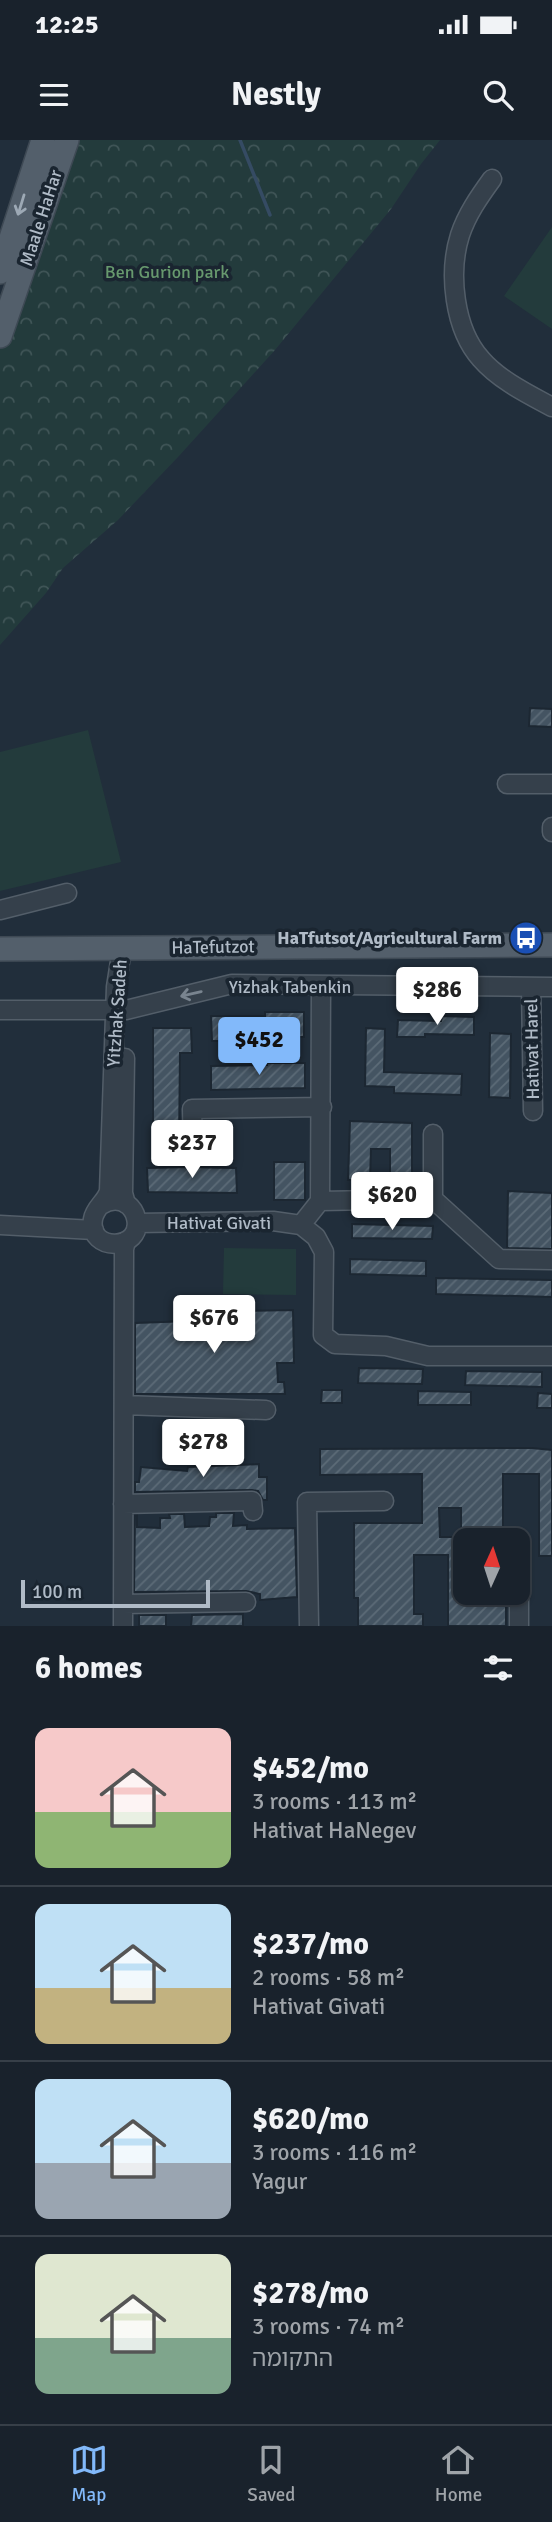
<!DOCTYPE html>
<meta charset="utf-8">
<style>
:root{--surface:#19222c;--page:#222a34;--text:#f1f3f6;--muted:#9fa4a9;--line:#373f48;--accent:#82b9fa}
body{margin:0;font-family:Signika,"Noto Sans Hebrew",sans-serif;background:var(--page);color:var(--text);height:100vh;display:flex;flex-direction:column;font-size:26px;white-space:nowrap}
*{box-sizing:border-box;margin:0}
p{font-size:23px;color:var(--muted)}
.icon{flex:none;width:38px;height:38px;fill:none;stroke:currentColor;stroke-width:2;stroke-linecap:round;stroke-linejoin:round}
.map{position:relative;height:1486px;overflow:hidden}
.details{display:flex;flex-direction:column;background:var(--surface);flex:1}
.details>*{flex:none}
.needle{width:46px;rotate:3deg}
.controls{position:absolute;left:453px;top:1388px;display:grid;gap:14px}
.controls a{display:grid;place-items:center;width:77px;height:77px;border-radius:14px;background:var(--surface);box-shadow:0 2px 5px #0004,0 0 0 2px var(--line);font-size:35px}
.scale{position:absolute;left:21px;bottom:18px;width:189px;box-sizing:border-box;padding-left:7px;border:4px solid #b0bbc7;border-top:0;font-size:19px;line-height:24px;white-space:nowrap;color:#b0bbc7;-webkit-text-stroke:5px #1a2530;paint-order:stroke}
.price{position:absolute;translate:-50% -60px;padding:0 16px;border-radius:7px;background:#fff;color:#222;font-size:23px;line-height:46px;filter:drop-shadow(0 2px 4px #0008)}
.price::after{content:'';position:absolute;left:50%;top:42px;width:21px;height:16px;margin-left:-10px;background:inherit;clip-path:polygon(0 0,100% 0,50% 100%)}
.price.on{background:var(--accent);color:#111}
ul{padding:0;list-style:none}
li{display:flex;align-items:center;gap:21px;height:175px;padding:0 35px}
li+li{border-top:2px solid var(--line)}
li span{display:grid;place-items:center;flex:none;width:196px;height:140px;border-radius:14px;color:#555}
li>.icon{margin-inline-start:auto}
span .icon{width:84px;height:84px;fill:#fffc;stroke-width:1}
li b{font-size:30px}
h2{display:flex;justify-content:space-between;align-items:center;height:84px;padding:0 35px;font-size:30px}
.status{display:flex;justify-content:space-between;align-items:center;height:49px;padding:0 35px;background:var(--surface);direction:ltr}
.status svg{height:19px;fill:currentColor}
header{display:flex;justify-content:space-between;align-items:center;height:91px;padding:0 35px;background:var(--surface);font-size:32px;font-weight:700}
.tab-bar{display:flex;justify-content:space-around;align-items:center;height:98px;border-top:2px solid var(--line);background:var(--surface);font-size:19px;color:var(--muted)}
.tab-bar a{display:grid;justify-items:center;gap:4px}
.tab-bar .on{color:var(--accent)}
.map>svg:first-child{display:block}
.green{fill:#233b3c}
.park{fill:url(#park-crowns)}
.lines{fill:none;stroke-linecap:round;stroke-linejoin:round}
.stream{stroke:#354b63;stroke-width:3.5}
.building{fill:url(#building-hatch);stroke:#1c2732;stroke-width:2;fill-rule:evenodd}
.minor-casing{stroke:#535e69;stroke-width:21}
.major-casing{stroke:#3e4954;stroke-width:26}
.minor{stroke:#35404b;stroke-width:18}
.major{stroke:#535f6b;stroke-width:23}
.oneway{stroke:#9da9b5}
.oneway2{stroke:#79848f}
.labels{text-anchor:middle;stroke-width:7;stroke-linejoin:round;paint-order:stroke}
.street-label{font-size:18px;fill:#b0bbc7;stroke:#1a2530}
.park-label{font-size:18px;fill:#67996e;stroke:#1a2530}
.poi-label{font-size:18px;font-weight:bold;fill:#b0bbc7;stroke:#1a2530;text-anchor:end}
</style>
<div class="status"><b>12:25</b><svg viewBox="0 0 49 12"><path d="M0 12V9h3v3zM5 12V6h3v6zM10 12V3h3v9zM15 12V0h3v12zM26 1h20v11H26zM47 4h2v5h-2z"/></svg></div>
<header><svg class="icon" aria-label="menu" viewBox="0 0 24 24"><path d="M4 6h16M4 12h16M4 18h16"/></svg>Nestly<svg class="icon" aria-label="search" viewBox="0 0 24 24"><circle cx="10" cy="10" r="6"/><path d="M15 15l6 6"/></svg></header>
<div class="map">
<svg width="552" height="1486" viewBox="0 0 552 1486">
<defs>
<pattern id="park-crowns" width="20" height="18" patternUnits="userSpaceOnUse" patternTransform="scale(1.75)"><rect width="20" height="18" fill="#233b3c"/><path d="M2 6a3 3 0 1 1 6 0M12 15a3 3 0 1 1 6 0" fill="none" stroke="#405557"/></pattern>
<pattern id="building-hatch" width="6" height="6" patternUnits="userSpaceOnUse" patternTransform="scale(1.75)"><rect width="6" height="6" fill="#445462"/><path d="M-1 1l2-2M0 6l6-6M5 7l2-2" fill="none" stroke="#5c6b77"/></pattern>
</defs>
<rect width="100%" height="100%" fill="#212e3b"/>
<path class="green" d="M552 87V189L504 156Z
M88 590 121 722 0 751V612Z
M224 1108 296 1109V1155L223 1154Z"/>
<path class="park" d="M74 0H440L421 24 391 69 275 210 178 317 118 380 63 428 46 453 0 505V198Z"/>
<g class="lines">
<path class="stream" d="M240 0 270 75"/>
</g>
<path class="building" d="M530 568 552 569V587L529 586Z
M265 872H304V897H250V901H212L211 876H265Z
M442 876 474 877V895L425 894V897H397L398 880 441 881Z
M153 888H191L192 913H180L179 1006H153Z
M366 888 385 889 384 932 462 934 461 955 394 953V947L365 946Z
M490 893 511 894 510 958 489 957Z
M267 923H305V948L211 950V926L267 925Z
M350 981 412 983V1043H390V1009H371L370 1040H348Z
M274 1022H305V1060H274Z
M186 1027 236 1028 237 1053 148 1052 147 1028Z
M508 1051 552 1053V1109L507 1108Z
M352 1084 433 1086 432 1099 352 1098Z
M350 1119 426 1121V1136L350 1134Z
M436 1138 552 1140V1157L436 1154Z
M293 1170 294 1223H277L278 1242H284L285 1254H135V1183L246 1179V1171Z
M359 1228 423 1229 422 1244 358 1243Z
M466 1231 542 1232V1247L465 1245Z
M322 1250H342V1263H321Z
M418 1251 471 1252V1265H418Z
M538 1253 552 1254V1268H537Z
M532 1308 552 1310V1416H539V1334H503V1400H466L465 1460H491V1452H506V1486H448V1415H414V1474H423V1486H358V1458H354V1383H422V1334L320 1335V1309ZM439 1368H461V1397H440Z
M259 1324V1337H267V1360H263L258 1351 252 1350 135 1352V1342H139L141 1327 187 1331 188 1327Z
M216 1373H234L233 1386 247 1385V1389L295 1388 297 1457 260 1460V1454L246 1451 134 1452 135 1375H137V1387L160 1388V1378H170L169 1374H184L185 1387 209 1386 210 1377H216Z
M243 1474V1486H191L192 1475Z
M139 1475H166V1486H139Z"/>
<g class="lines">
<defs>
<path id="minor" d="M492 39C479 57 467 74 460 95 448 133 454 189 481 219 499 240 528 254 552 267
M507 644H552
M552 687V692
M0 770 67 753
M321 846 320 1061 301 1085 316 1097 324 1112 323 1195 335 1204 386 1206 428 1216H552
M531 847 533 971
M0 870H126L232 844 552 847
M125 918 123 1053 126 1064
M193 1009 192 969 322 967
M433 1059V994
M320 1061 433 1059 499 1119 552 1120
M101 1065C109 1060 119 1059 127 1064 132 1068 135 1073 136 1078 144 1111 87 1113 93 1079 95 1067 106 1062 109 1051L116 847 122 809
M137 1083 273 1081 301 1085
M0 1085 94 1090
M124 1265 266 1270
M123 1364 252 1361 253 1371
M123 1464 246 1462
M123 1486 124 1109 126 1101
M309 1486 307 1362 384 1361
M519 1486V1416"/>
<path id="major" d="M0 132 43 0
M0 196 67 0
M0 809 552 805"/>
</defs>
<use href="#minor" class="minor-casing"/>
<use href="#major" class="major-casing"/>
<use href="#minor" class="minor"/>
<use href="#major" class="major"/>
</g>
<defs><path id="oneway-shaft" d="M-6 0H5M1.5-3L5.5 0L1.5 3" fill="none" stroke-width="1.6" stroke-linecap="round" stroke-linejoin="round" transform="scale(1.75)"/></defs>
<use class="oneway" href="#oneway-shaft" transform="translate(21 65) rotate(107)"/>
<use class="oneway2" href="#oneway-shaft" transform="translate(191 854) rotate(167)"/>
<defs>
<symbol id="bus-disc" viewBox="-11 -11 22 22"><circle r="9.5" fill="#1a4fb4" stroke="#1a2530"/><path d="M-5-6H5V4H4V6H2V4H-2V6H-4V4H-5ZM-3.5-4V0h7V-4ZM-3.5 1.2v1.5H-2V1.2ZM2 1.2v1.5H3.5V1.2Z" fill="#fff"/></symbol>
</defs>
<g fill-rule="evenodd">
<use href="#bus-disc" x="507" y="779" width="38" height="38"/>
</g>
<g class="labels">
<g class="street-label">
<text transform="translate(41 78) rotate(-72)" y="6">Maale HaHar</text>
<text transform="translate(213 807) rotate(-1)" y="6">HaTefutzot</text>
<text x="290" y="853">Yizhak Tabenkin</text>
<text transform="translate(117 873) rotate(-86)" y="6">Yitzhak Sadeh</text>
<text transform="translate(532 909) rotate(-91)" y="6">Hativat Harel</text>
<text x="219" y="1089">Hativat Givati</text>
</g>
<g class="park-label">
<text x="167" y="138">Ben Gurion park</text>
</g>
<g class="poi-label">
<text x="502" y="804">HaTfutsot/Agricultural Farm</text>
</g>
</g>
</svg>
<div class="controls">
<a><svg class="needle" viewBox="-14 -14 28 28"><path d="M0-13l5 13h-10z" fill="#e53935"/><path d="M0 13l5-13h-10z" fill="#9fa4a9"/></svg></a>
</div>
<div class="scale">100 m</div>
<b class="price" style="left:437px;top:887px">$286</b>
<b class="price on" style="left:259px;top:937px">$452</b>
<b class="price" style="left:192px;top:1040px">$237</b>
<b class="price" style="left:392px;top:1092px">$620</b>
<b class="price" style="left:214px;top:1215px">$676</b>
<b class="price" style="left:203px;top:1339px">$278</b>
</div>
<section class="details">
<h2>6 homes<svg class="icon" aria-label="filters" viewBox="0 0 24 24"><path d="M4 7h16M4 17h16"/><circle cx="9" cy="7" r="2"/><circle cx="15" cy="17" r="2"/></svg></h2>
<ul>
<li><span style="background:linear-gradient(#f6c9c9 60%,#8fb573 0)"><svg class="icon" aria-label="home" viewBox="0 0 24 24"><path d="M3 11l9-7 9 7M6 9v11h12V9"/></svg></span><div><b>$452/mo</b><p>3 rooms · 113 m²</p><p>Hativat HaNegev</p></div></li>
<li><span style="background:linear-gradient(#bfe0f5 60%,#c2b280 0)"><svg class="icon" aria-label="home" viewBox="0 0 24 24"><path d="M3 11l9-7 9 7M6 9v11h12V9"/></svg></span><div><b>$237/mo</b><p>2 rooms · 58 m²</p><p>Hativat Givati</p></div></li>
<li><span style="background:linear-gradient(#bfe0f5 60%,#9aa5b1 0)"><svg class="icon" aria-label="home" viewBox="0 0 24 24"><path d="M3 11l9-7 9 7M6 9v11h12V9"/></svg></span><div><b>$620/mo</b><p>3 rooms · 116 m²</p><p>Yagur</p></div></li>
<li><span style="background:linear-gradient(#dfe7d0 60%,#7fa58c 0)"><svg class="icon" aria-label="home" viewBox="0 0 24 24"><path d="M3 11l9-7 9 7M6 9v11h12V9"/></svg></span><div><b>$278/mo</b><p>3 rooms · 74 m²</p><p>התקומה</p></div></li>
</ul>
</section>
<nav class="tab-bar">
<a class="on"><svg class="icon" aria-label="map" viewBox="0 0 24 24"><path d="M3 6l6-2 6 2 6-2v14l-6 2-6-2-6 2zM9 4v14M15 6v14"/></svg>Map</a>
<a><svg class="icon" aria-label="saved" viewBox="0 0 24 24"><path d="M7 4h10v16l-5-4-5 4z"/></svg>Saved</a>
<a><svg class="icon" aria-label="home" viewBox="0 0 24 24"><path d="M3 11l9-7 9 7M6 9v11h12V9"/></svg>Home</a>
</nav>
